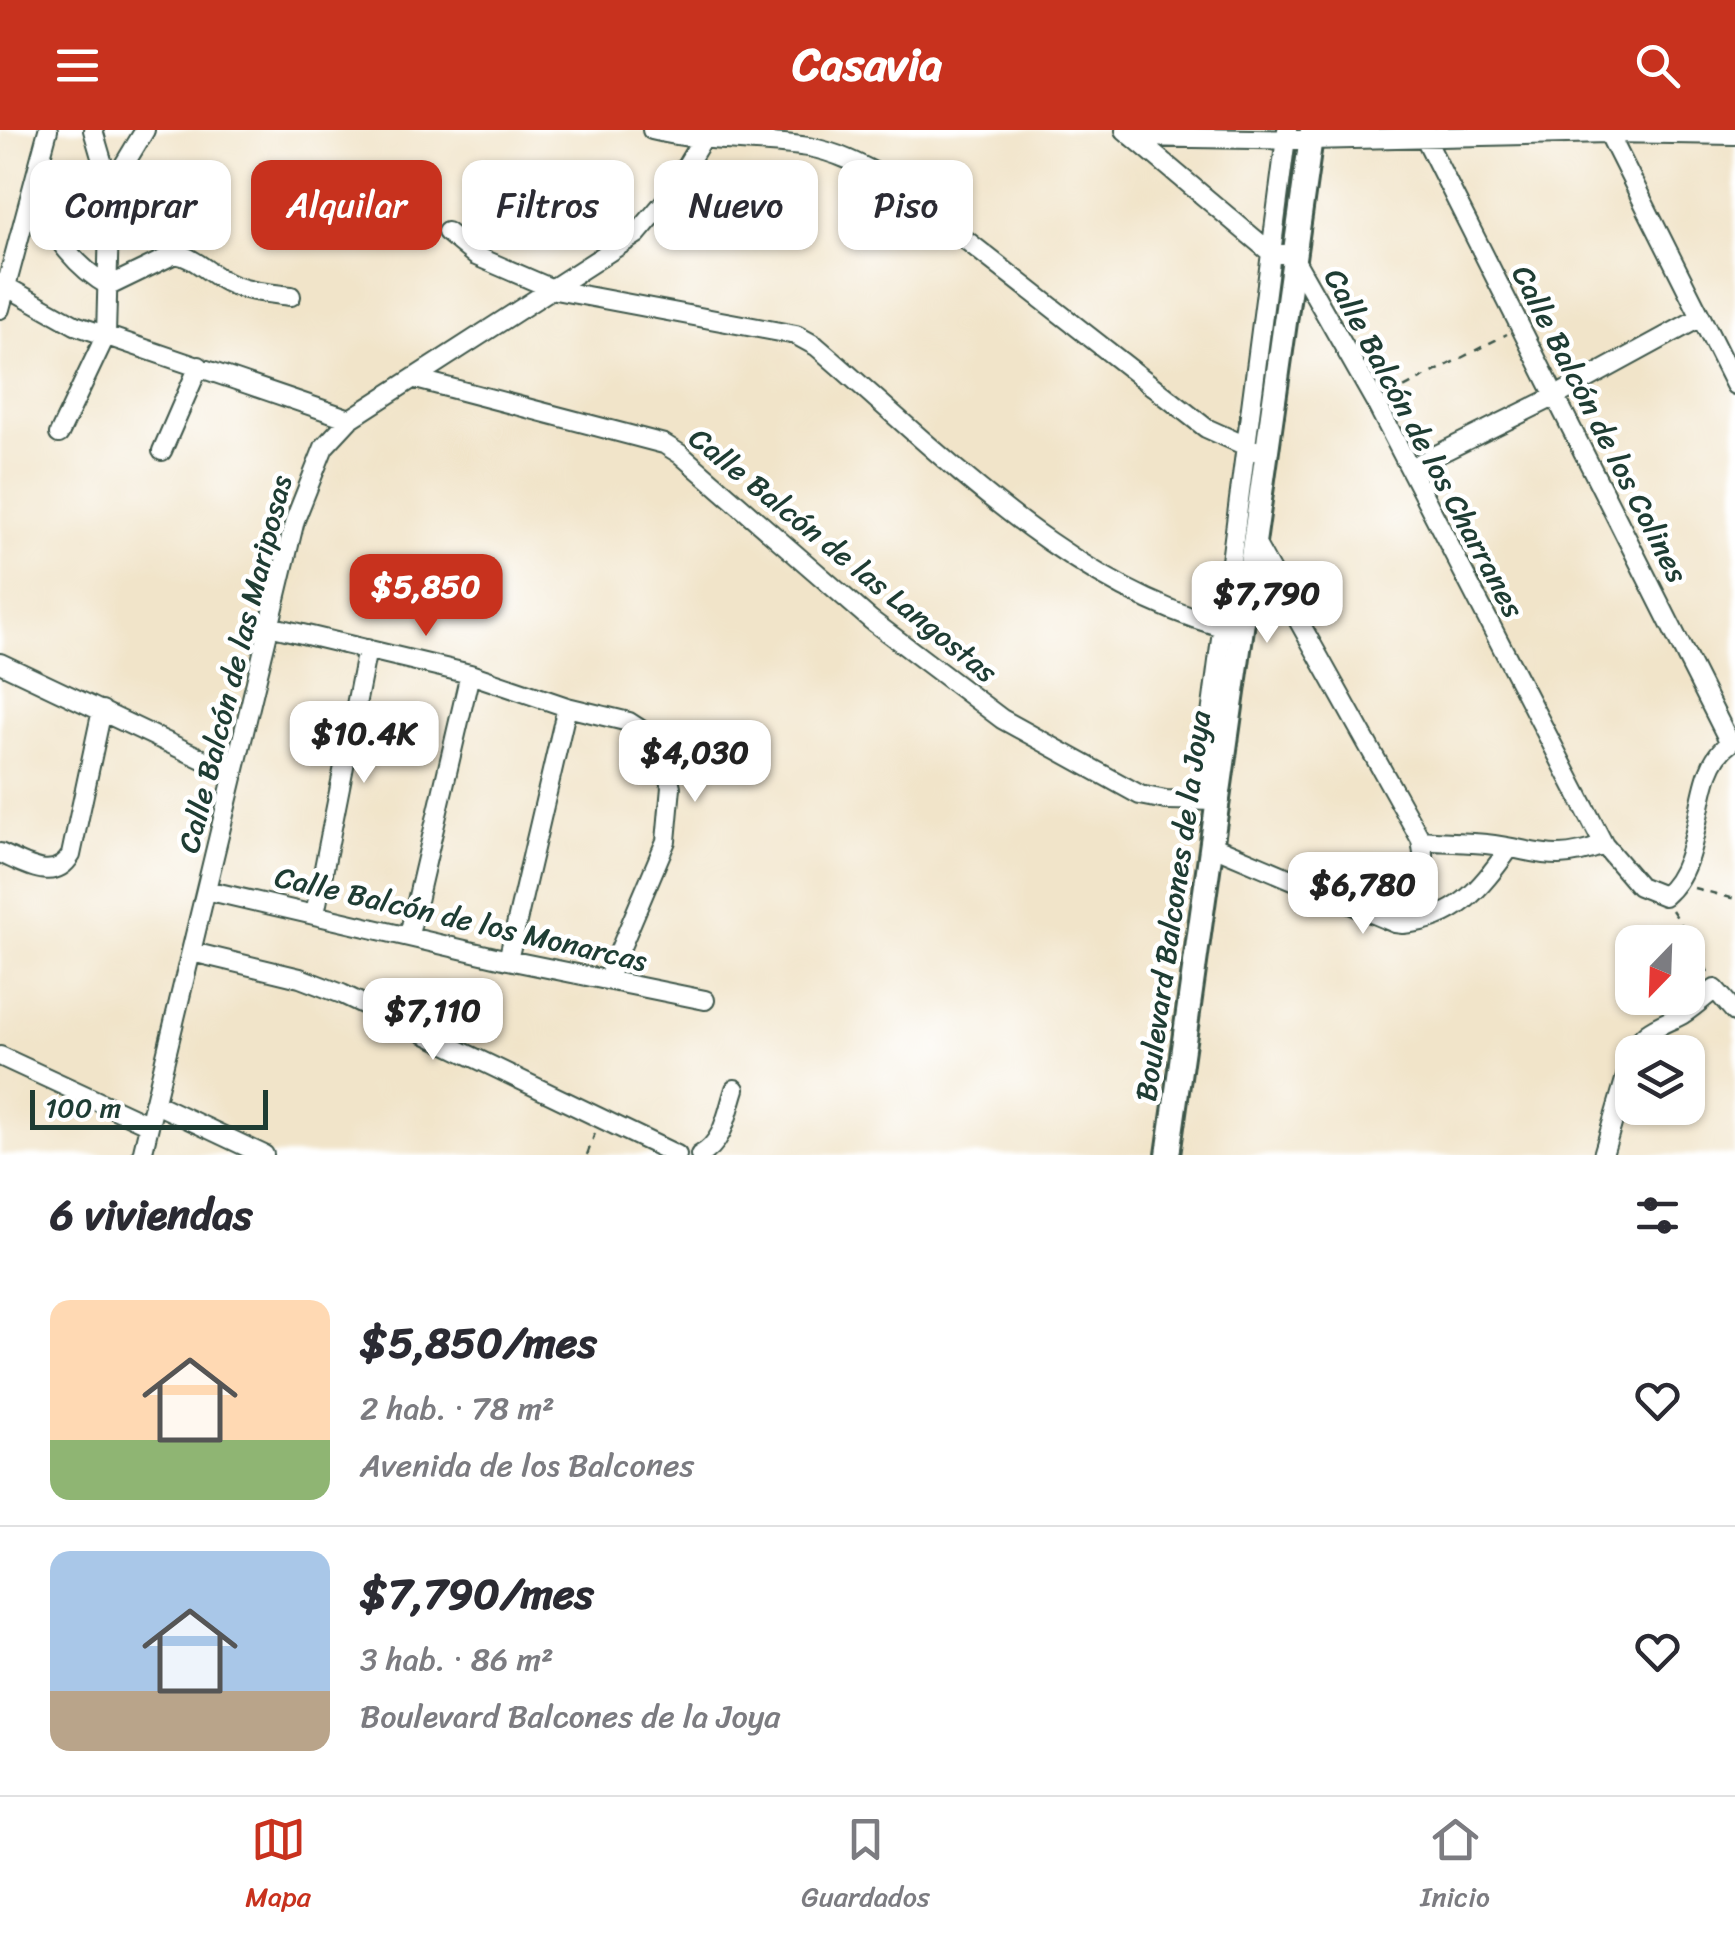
<!DOCTYPE html>
<html lang="es">
<meta charset="utf-8">
<style>
:root{--surface:#fff;--page:#f2f2f3;--text:#2b2b33;--muted:#7c7c81;--line:#e1e1e2;--accent:#c8321e}
body{margin:0;font-family:Sriracha,sans-serif;background:var(--page);color:var(--text);height:100vh;display:flex;flex-direction:column;font-size:38px;white-space:nowrap}
*{box-sizing:border-box;margin:0}
p{font-size:32px;color:var(--muted)}
.icon{flex:none;width:55px;height:55px;fill:none;stroke:currentColor;stroke-width:2;stroke-linecap:round;stroke-linejoin:round}
.map{position:relative;height:1025px;overflow:hidden}
.panel{display:flex;flex-direction:column;background:var(--surface);flex:1}
.panel>*{flex:none}
.guide{position:absolute;left:30px;top:30px;width:1000px;height:90px;display:flex;gap:20px}
.needle{width:65px;rotate:203deg}
.fabs{position:absolute;left:1615px;top:795px;display:grid;gap:20px}
.fabs a{display:grid;place-items:center;width:90px;height:90px;border-radius:20px;background:var(--surface);box-shadow:0 2px 8px #0004;font-size:50px}
.scale{position:absolute;left:30px;bottom:25px;width:238px;box-sizing:border-box;padding-left:10px;border:5px solid #1f3d34;border-top:0;font-size:28px;line-height:35px;white-space:nowrap;color:#1f3d34;-webkit-text-stroke:8px #fff;paint-order:stroke}
.price{position:absolute;translate:-50% -85px;padding:0 22px;border-radius:20px;background:#fff;color:#222;font-size:32px;line-height:65px;filter:drop-shadow(0 2px 5px #0008)}
.price::after{content:'';position:absolute;left:50%;top:60px;width:30px;height:22px;margin-left:-15px;background:inherit;clip-path:polygon(0 0,100% 0,50% 100%)}
.price.active{background:var(--accent);color:#fff}
ul{padding:0;list-style:none}
li{display:flex;align-items:center;gap:30px;height:250px;padding:0 50px}
li+li{border-top:2px solid var(--line)}
li span{display:grid;place-items:center;flex:none;width:280px;height:200px;border-radius:20px;color:#555}
li>.icon{margin-inline-start:auto}
span .icon{width:120px;height:120px;fill:#fffc;stroke-width:1}
li b{font-size:42px}
h2{display:flex;justify-content:space-between;align-items:center;height:120px;padding:0 50px;font-size:42px}
.pill{padding:0 35px;border-radius:20px;background:var(--surface);box-shadow:0 2px 8px #0004;font-size:35px;line-height:90px}
.pill.active{background:var(--accent);color:#fff}
header{display:flex;justify-content:space-between;align-items:center;height:130px;padding:0 50px;background:var(--accent);color:#fff;font-size:45px;font-weight:700}
.tab-bar{display:flex;justify-content:space-around;align-items:center;height:140px;border-top:2px solid var(--line);background:var(--surface);font-size:28px;color:var(--muted)}
.tab-bar a{display:grid;justify-items:center;gap:5px}
.tab-bar .active{color:var(--accent)}
.map>svg:first-child{display:block}
.lines{fill:none;stroke-linecap:round;stroke-linejoin:round}
.street-casing{stroke:#3e564a;stroke-width:22}
.secondary-casing{stroke:#3e564a;stroke-width:28}
.path{stroke:#3e564a;stroke-width:2.5;stroke-dasharray:8 8;stroke-linecap:butt}
.street{stroke:#fff;stroke-width:18}
.secondary{stroke:#fff;stroke-width:22}
.labels{text-anchor:middle;stroke-width:9;stroke-linejoin:round;paint-order:stroke}
.street-label{font-size:30px;fill:#1f3d34;stroke:#fff}
</style>
<header><svg class="icon" aria-label="menu" viewBox="0 0 24 24"><path d="M4 6h16M4 12h16M4 18h16"/></svg>Casavia<svg class="icon" aria-label="search" viewBox="0 0 24 24"><circle cx="10" cy="10" r="6"/><path d="M15 15l6 6"/></svg></header>
<div class="map">
<svg width="1735" height="1025" viewBox="0 0 1735 1025">
<rect width="100%" height="100%" fill="#fff"/>
<filter id="ink" filterUnits="userSpaceOnUse"><feTurbulence type="fractalNoise" baseFrequency=".01" numOctaves="2"/><feDisplacementMap in="SourceGraphic" scale="20" xChannelSelector="R" yChannelSelector="G"/><feConvolveMatrix kernelMatrix="1 2 1 2 8 2 1 2 1" color-interpolation-filters="sRGB"/></filter>
<filter id="wash" filterUnits="userSpaceOnUse"><feTurbulence type="fractalNoise" baseFrequency=".0048" numOctaves="4" result="noise"/><feDisplacementMap in="SourceGraphic" scale="40" xChannelSelector="R" yChannelSelector="G"/><feGaussianBlur stdDeviation="2.25" result="paint"/><feColorMatrix in="noise" values="0 0 0 0 0 0 0 0 0 0 0 0 0 0 0 0 0 1.4 0 .05"/><feComposite in="paint" operator="in"/></filter>
<g filter="url(#wash)">
<rect width="100%" height="100%" fill="#f1e4c9"/>
</g>
<g filter="url(#ink)">
<g class="lines">
<defs>
<path id="street" d="M652 0C704 13 756 9 808 17 837 22 863 36 888 49L1206 298 1266 325
M1125 0 1270 122 1292 125 1376 273 1604 715
M1421 0 1730 613
M1607 0 1735 255
M1133 7 1310 10 1609 3 1735 5
M110 58 145 0
M31 67C53 102 72 136 109 156L175 124C195 127 208 143 226 152 246 162 269 163 291 166
M447 102 476 126 555 160 796 205 816 216C941 323 1076 466 1242 502
M0 153 75 195 350 289
M0 179 48 0
M416 249 664 314 680 324 871 490 1002 589 1140 665 1166 670 1220 671
M59 304 106 205 110 58 93 0
M162 321 199 236
M1410 338 1556 266 1701 187
M269 496 470 544 567 577 629 592 652 607 663 622 671 657 666 711 607 850
M0 533 234 644
M1200 670 1287 0
M1421 710C1443 712 1465 712 1486 714 1539 720 1550 735 1604 715L1639 756 1664 766C1709 729 1688 642 1730 613
M1213 716 1395 793 1403 794C1426 767 1427 744 1421 710L1254 411
M0 723C24 733 54 754 71 725L102 580
M206 760 508 830 705 870
M315 784 367 519
M1403 794C1457 789 1479 760 1509 719
M409 805 470 544
M192 822 300 848 342 864 677 1025
M508 830 567 577
M1634 922C1641 899 1663 895 1683 884 1694 877 1705 867 1715 859L1735 882
M0 926 149 995
M154 973 264 1025
M142 1025 295 390 324 317 350 289 637 104 665 71 708 0
M700 1025C724 1013 727 983 735 959
M1603 1025 1632 926"/>
<path id="secondary" d="M1168 1025 1312 0"/>
</defs>
<use href="#street" class="street-casing"/>
<use href="#secondary" class="secondary-casing"/>
<path class="path" d="M1390 265 1507 204
M1694 758 1735 769
M1672 780 1693 812 1708 842
M587 1025 595 1003"/>
<use href="#street" class="street"/>
<use href="#secondary" class="secondary"/>
</g>
</g>
<g class="labels">
<g class="street-label">
<text transform="translate(1600 294) rotate(63)" y="10">Calle Balcón de los Colines</text>
<text transform="translate(1424 313) rotate(62)" y="10">Calle Balcón de los Charranes</text>
<text transform="translate(843 425) rotate(39)" y="10">Calle Balcón de las Langostas</text>
<text transform="translate(235 534) rotate(-76)" y="10">Calle Balcón de las Mariposas</text>
<text transform="translate(1173 776) rotate(-82)" y="10">Boulevard Balcones de la Joya</text>
<text transform="translate(461 789) rotate(13)" y="10">Calle Balcón de los Monarcas</text>
</g>
</g>
</svg>
<div class="fabs">
<a><svg class="needle" viewBox="-14 -14 28 28"><path d="M0-13l5 13h-10z" fill="#e53935"/><path d="M0 13l5-13h-10z" fill="#7c7c81"/></svg></a>
<a><svg class="icon" aria-label="layers" viewBox="0 0 24 24"><path d="M12 4l9 5-9 5-9-5zM3 14l9 5 9-5"/></svg></a>
</div>
<div class="scale">100 m</div>
<b class="price active" style="left:426px;top:509px">$5,850</b>
<b class="price" style="left:1267px;top:516px">$7,790</b>
<b class="price" style="left:364px;top:656px">$10.4K</b>
<b class="price" style="left:695px;top:675px">$4,030</b>
<b class="price" style="left:1363px;top:807px">$6,780</b>
<b class="price" style="left:433px;top:933px">$7,110</b>
<div class="guide">
<a class="pill">Comprar</a>
<a class="pill active">Alquilar</a>
<a class="pill">Filtros</a>
<a class="pill">Nuevo</a>
<a class="pill">Piso</a>
</div>
</div>
<section class="panel">
<h2>6 viviendas<svg class="icon" aria-label="filters" viewBox="0 0 24 24"><path d="M4 7h16M4 17h16"/><circle cx="9" cy="7" r="2"/><circle cx="15" cy="17" r="2"/></svg></h2>
<ul>
<li><span style="background:linear-gradient(#ffd9b3 70%,#8fb573 0)"><svg class="icon" aria-label="home" viewBox="0 0 24 24"><path d="M3 11l9-7 9 7M6 9v11h12V9"/></svg></span><div><b>$5,850/mes</b><p>2 hab. · 78 m²</p><p>Avenida de los Balcones</p></div><svg class="icon" aria-label="heart" viewBox="0 0 24 24"><path d="M12 20l-8-8c-3-5 5-10 8-4 3-6 11-1 8 4z"/></svg></li>
<li><span style="background:linear-gradient(#a9c7e8 70%,#b9a48a 0)"><svg class="icon" aria-label="home" viewBox="0 0 24 24"><path d="M3 11l9-7 9 7M6 9v11h12V9"/></svg></span><div><b>$7,790/mes</b><p>3 hab. · 86 m²</p><p>Boulevard Balcones de la Joya</p></div><svg class="icon" aria-label="heart" viewBox="0 0 24 24"><path d="M12 20l-8-8c-3-5 5-10 8-4 3-6 11-1 8 4z"/></svg></li>
</ul>
</section>
<nav class="tab-bar">
<a class="active"><svg class="icon" aria-label="map" viewBox="0 0 24 24"><path d="M3 6l6-2 6 2 6-2v14l-6 2-6-2-6 2zM9 4v14M15 6v14"/></svg>Mapa</a>
<a><svg class="icon" aria-label="saved" viewBox="0 0 24 24"><path d="M7 4h10v16l-5-4-5 4z"/></svg>Guardados</a>
<a><svg class="icon" aria-label="home" viewBox="0 0 24 24"><path d="M3 11l9-7 9 7M6 9v11h12V9"/></svg>Inicio</a>
</nav>
